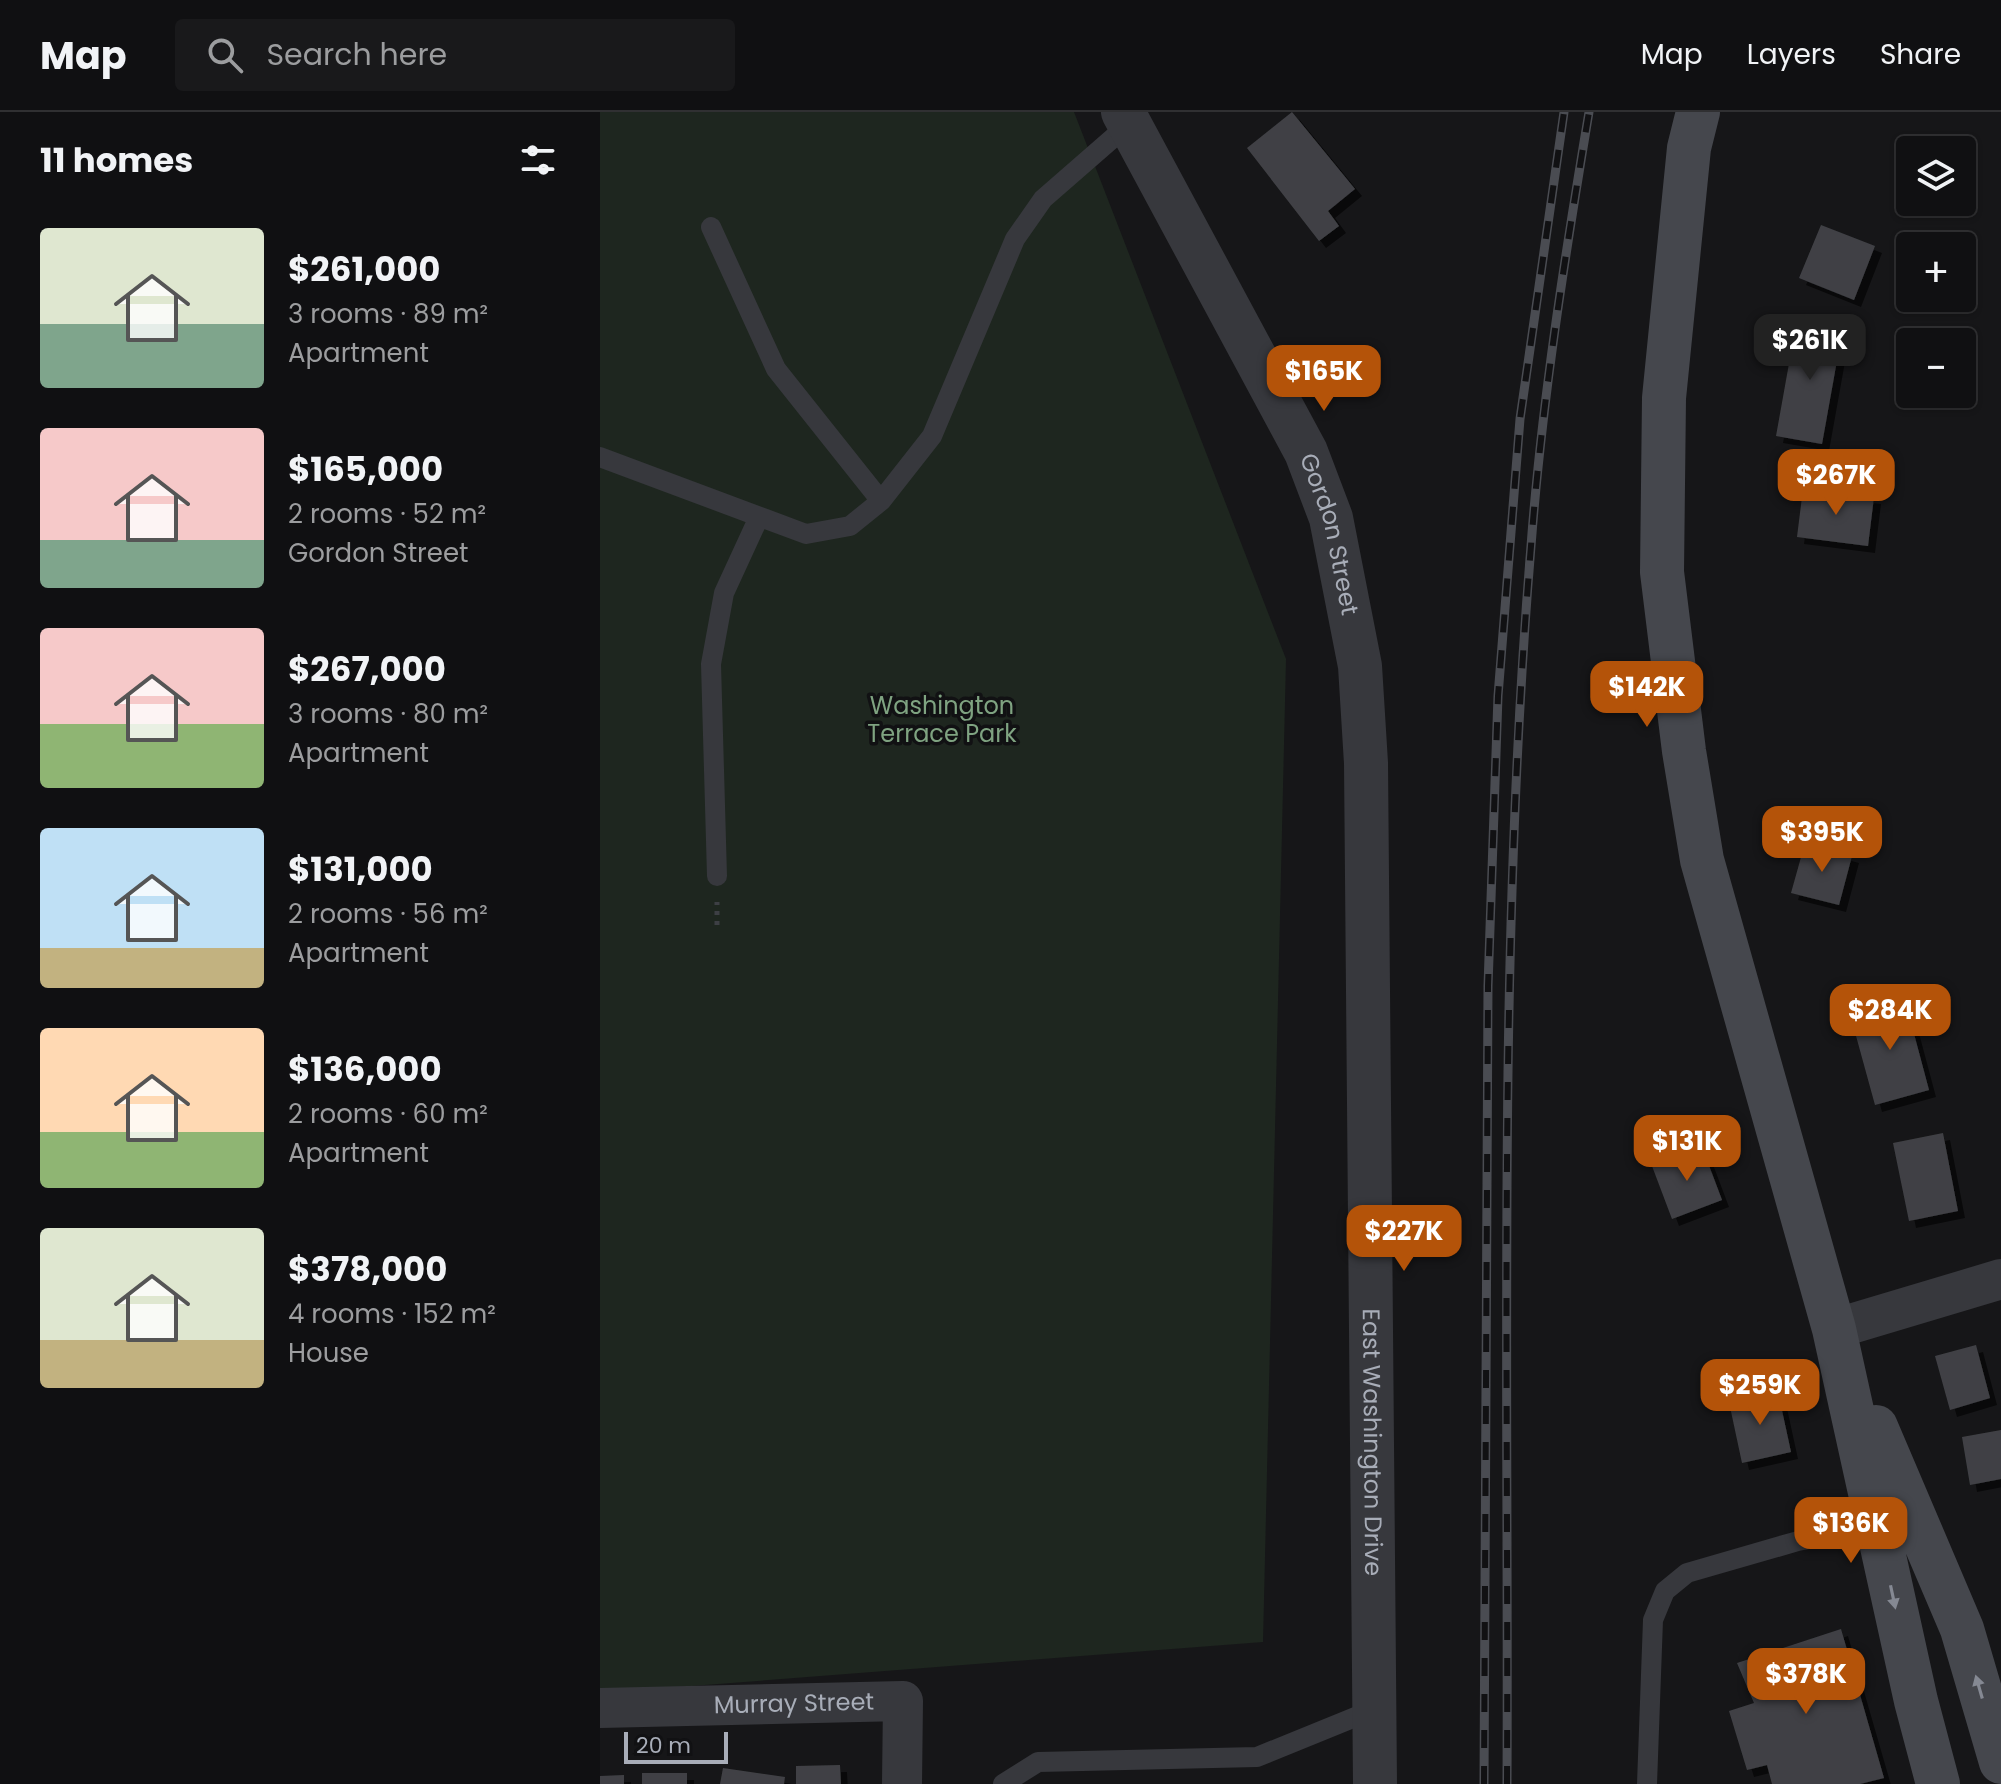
<!DOCTYPE html>
<meta charset="utf-8">
<style>
:root{--surface:#101012;--page:#19191b;--text:#f1f3f6;--muted:#9c9d9f;--line:#303032;--accent:#b45309}
body{margin:0;font-family:Poppins,sans-serif;background:var(--page);color:var(--text);height:100vh;display:flex;flex-direction:column;font-size:30px;white-space:nowrap}
*{box-sizing:border-box;margin:0}
p{font-size:26px;color:var(--muted)}
.icon{flex:none;width:44px;height:44px;fill:none;stroke:currentColor;stroke-width:2;stroke-linecap:round;stroke-linejoin:round}
.map{position:relative;flex:1;overflow:hidden}
.panel{display:flex;flex-direction:column;background:var(--surface);width:600px}
.panel>*{flex:none}
.tools{position:absolute;left:1296px;top:24px;display:grid;gap:16px}
.tools a{display:grid;place-items:center;width:80px;height:80px;border-radius:8px;background:var(--surface);box-shadow:0 2px 6px #0004,0 0 0 2px var(--line);font-size:40px}
.scale{position:absolute;left:24px;bottom:20px;width:104px;box-sizing:border-box;padding-left:8px;border:4px solid #a8adb8;border-top:0;font-size:22px;line-height:28px;white-space:nowrap;color:#a8adb8;-webkit-text-stroke:6px #111113;paint-order:stroke}
.price{position:absolute;translate:-50% -68px;padding:0 18px;border-radius:16px;background:var(--accent);color:#fff;font-size:26px;line-height:52px;filter:drop-shadow(0 2px 4px #0008)}
.price::after{content:'';position:absolute;left:50%;top:48px;width:24px;height:18px;margin-left:-12px;background:inherit;clip-path:polygon(0 0,100% 0,50% 100%)}
.price.on{background:#222;color:#fff}
ul{padding:0;list-style:none}
li{display:flex;align-items:center;gap:24px;height:200px;padding:0 40px}
li span{display:grid;place-items:center;flex:none;width:224px;height:160px;border-radius:8px;color:#555}
li>.icon{margin-inline-start:auto}
span .icon{width:96px;height:96px;fill:#fffc;stroke-width:1}
li b{font-size:34px}
h2{display:flex;justify-content:space-between;align-items:center;height:96px;padding:0 40px;font-size:34px}
header{display:flex;align-items:center;gap:48px;box-sizing:border-box;height:112px;padding:0 40px;background:var(--surface);border-bottom:2px solid var(--line)}
header strong{font-size:38px}
nav{display:flex;gap:44px;margin-inline-start:auto;font-size:28px}
.search{width:560px;height:72px;background:var(--page);display:flex;align-items:center;gap:20px;box-sizing:border-box;padding:0 28px;border-radius:8px;color:var(--muted);font-size:30px}
main{display:flex;flex:1;min-height:0}
.map>svg:first-child{display:block}
.green{fill:#1e261f}
.building{fill:#404145;filter:url(#shadow)}
.lines{fill:none;stroke-linecap:round;stroke-linejoin:round}
.path{stroke:#3d3f44;stroke-width:5;stroke-dasharray:4 6;stroke-linecap:butt}
.service{stroke:#37383d;stroke-width:20}
.minor{stroke:#37383d;stroke-width:40}
.tertiary{stroke:#37383d;stroke-width:44}
.secondary{stroke:#45474d;stroke-width:44}
.rail-casing{stroke:#4a4c52;stroke-width:9}
.rail{stroke:#111113;stroke-width:6;stroke-dasharray:18;stroke-linecap:butt}
.oneway{fill:#858993}
.labels{text-anchor:middle;stroke-width:7;stroke-linejoin:round;paint-order:stroke}
.street-label{font-size:24px;fill:#a8adb8;stroke:#111113}
.park-label{font-size:24px;fill:#7fa381;stroke:#111113}
</style>
<header>
<strong>Map</strong>
<div class="search"><svg class="icon" aria-label="search" viewBox="0 0 24 24"><circle cx="10" cy="10" r="6"/><path d="M15 15l6 6"/></svg>Search here</div>
<nav><a>Map</a><a>Layers</a><a>Share</a></nav>
</header>
<main>
<section class="panel">
<h2>11 homes<svg class="icon" aria-label="filters" viewBox="0 0 24 24"><path d="M4 7h16M4 17h16"/><circle cx="9" cy="7" r="2"/><circle cx="15" cy="17" r="2"/></svg></h2>
<ul>
<li><span style="background:linear-gradient(#dfe7d0 60%,#7fa58c 0)"><svg class="icon" aria-label="home" viewBox="0 0 24 24"><path d="M3 11l9-7 9 7M6 9v11h12V9"/></svg></span><div><b>$261,000</b><p>3 rooms · 89 m²</p><p>Apartment</p></div></li>
<li><span style="background:linear-gradient(#f6c9c9 70%,#7fa58c 0)"><svg class="icon" aria-label="home" viewBox="0 0 24 24"><path d="M3 11l9-7 9 7M6 9v11h12V9"/></svg></span><div><b>$165,000</b><p>2 rooms · 52 m²</p><p>Gordon Street</p></div></li>
<li><span style="background:linear-gradient(#f6c9c9 60%,#8fb573 0)"><svg class="icon" aria-label="home" viewBox="0 0 24 24"><path d="M3 11l9-7 9 7M6 9v11h12V9"/></svg></span><div><b>$267,000</b><p>3 rooms · 80 m²</p><p>Apartment</p></div></li>
<li><span style="background:linear-gradient(#bfe0f5 75%,#c2b280 0)"><svg class="icon" aria-label="home" viewBox="0 0 24 24"><path d="M3 11l9-7 9 7M6 9v11h12V9"/></svg></span><div><b>$131,000</b><p>2 rooms · 56 m²</p><p>Apartment</p></div></li>
<li><span style="background:linear-gradient(#ffd9b3 65%,#8fb573 0)"><svg class="icon" aria-label="home" viewBox="0 0 24 24"><path d="M3 11l9-7 9 7M6 9v11h12V9"/></svg></span><div><b>$136,000</b><p>2 rooms · 60 m²</p><p>Apartment</p></div></li>
<li><span style="background:linear-gradient(#dfe7d0 70%,#c2b280 0)"><svg class="icon" aria-label="home" viewBox="0 0 24 24"><path d="M3 11l9-7 9 7M6 9v11h12V9"/></svg></span><div><b>$378,000</b><p>4 rooms · 152 m²</p><p>House</p></div></li>
</ul>
</section>
<div class="map">
<svg width="1401" height="1672" viewBox="0 0 1401 1672">
<defs>
<filter id="shadow"><feDropShadow dx="7" dy="7" stdDeviation="0" flood-color="#0009"/></filter>
</defs>
<rect width="100%" height="100%" fill="#161618"/>
<path class="green" d="M0 0H474L686 547 663 1530 0 1581Z"/>
<path class="building" d="M692 0 755 77 728 99 739 114 719 129 647 36Z
M1221 113 1275 134 1254 188 1199 166Z
M1197 207 1243 215 1222 332 1176 324Z
M1203 377 1274 385 1268 434 1197 425Z
M1205 731 1252 744 1239 793 1191 781Z
M1305 888 1329 978 1275 993 1250 902Z
M1343 1021 1358 1099 1309 1109 1293 1031Z
M1102 1035 1122 1088 1072 1107 1052 1054Z
M1376 1233 1390 1286 1350 1298 1335 1244Z
M1178 1280 1191 1340 1142 1351 1129 1290Z
M1401 1318V1367L1370 1373 1362 1325Z
M1241 1517 1284 1666 1260 1672H1172L1167 1653 1147 1658 1129 1599 1154 1591 1137 1551Z
M240 1653 241 1672H196V1654Z
M123 1656 185 1665 184 1672H120Z
M42 1661H87V1672H42Z
M24 1663V1672H0V1664Z"/>
<g class="lines">
<path class="path" d="M117 813V790"/>
<path class="service" d="M111 115 176 257 281 389
M0 345 206 422 250 414 281 389 332 324 415 127 443 87 529 12
M117 764 111 552 124 481 159 405
M403 1672 438 1650 657 1645 775 1597
M1047 1672 1053 1508 1065 1479 1087 1461 1198 1429 1277 1414"/>
<g class="minor">
<path d="M1234 1217 1401 1167"/>
<path id="s1" d="M0 1596 303 1589 302 1672"/>
</g>
<path class="tertiary" id="s2" d="M523 0 706 340 731 406 760 554 766 651 775 1672"/>
<path class="secondary" d="M1098 0 1089 36 1064 286 1062 460 1084 639 1102 748 1234 1217 1316 1589 1338 1672
M1276 1315 1362 1517 1401 1650"/>
<defs>
<path id="rail" d="M884 1672 888 874 898 584 920 307 964 0
M907 1672C909 1261 897 844 931 434 942 288 965 144 989 0"/>
</defs>
<use href="#rail" class="rail-casing"/>
<use href="#rail" class="rail"/>
</g>
<defs><path id="oneway-solid" d="M-6-.8H1V-3.2L6.5 0L1 3.2V.8H-6Z" transform="scale(2)"/></defs>
<g class="oneway">
<use href="#oneway-solid" transform="translate(1293 1485) rotate(78)"/>
<use href="#oneway-solid" transform="translate(1379 1575) rotate(-106)"/>
</g>
<g class="labels">
<g class="street-label">
<text dy="8" stroke="none"><textPath href="#s2" startOffset="472">Gordon Street</textPath></text>
<text dy="8" stroke="none"><textPath href="#s2" startOffset="1384">East Washington Drive</textPath></text>
<text dy="8" stroke="none"><textPath href="#s1" startOffset="194">Murray Street</textPath></text>
</g>
<g class="park-label">
<text x="342" y="602">Washington<tspan x="342" dy="28">Terrace Park</tspan></text>
</g>
</g>
</svg>
<div class="tools">
<a><svg class="icon" aria-label="layers" viewBox="0 0 24 24"><path d="M12 4l9 5-9 5-9-5zM3 14l9 5 9-5"/></svg></a>
<a>+</a>
<a>−</a>
</div>
<div class="scale">20 m</div>
<b class="price on" style="left:1210px;top:270px">$261K</b>
<b class="price" style="left:724px;top:301px">$165K</b>
<b class="price" style="left:1236px;top:405px">$267K</b>
<b class="price" style="left:1047px;top:617px">$142K</b>
<b class="price" style="left:1222px;top:762px">$395K</b>
<b class="price" style="left:1290px;top:940px">$284K</b>
<b class="price" style="left:1087px;top:1071px">$131K</b>
<b class="price" style="left:804px;top:1161px">$227K</b>
<b class="price" style="left:1160px;top:1315px">$259K</b>
<b class="price" style="left:1251px;top:1453px">$136K</b>
<b class="price" style="left:1206px;top:1604px">$378K</b>
</div>
</main>
